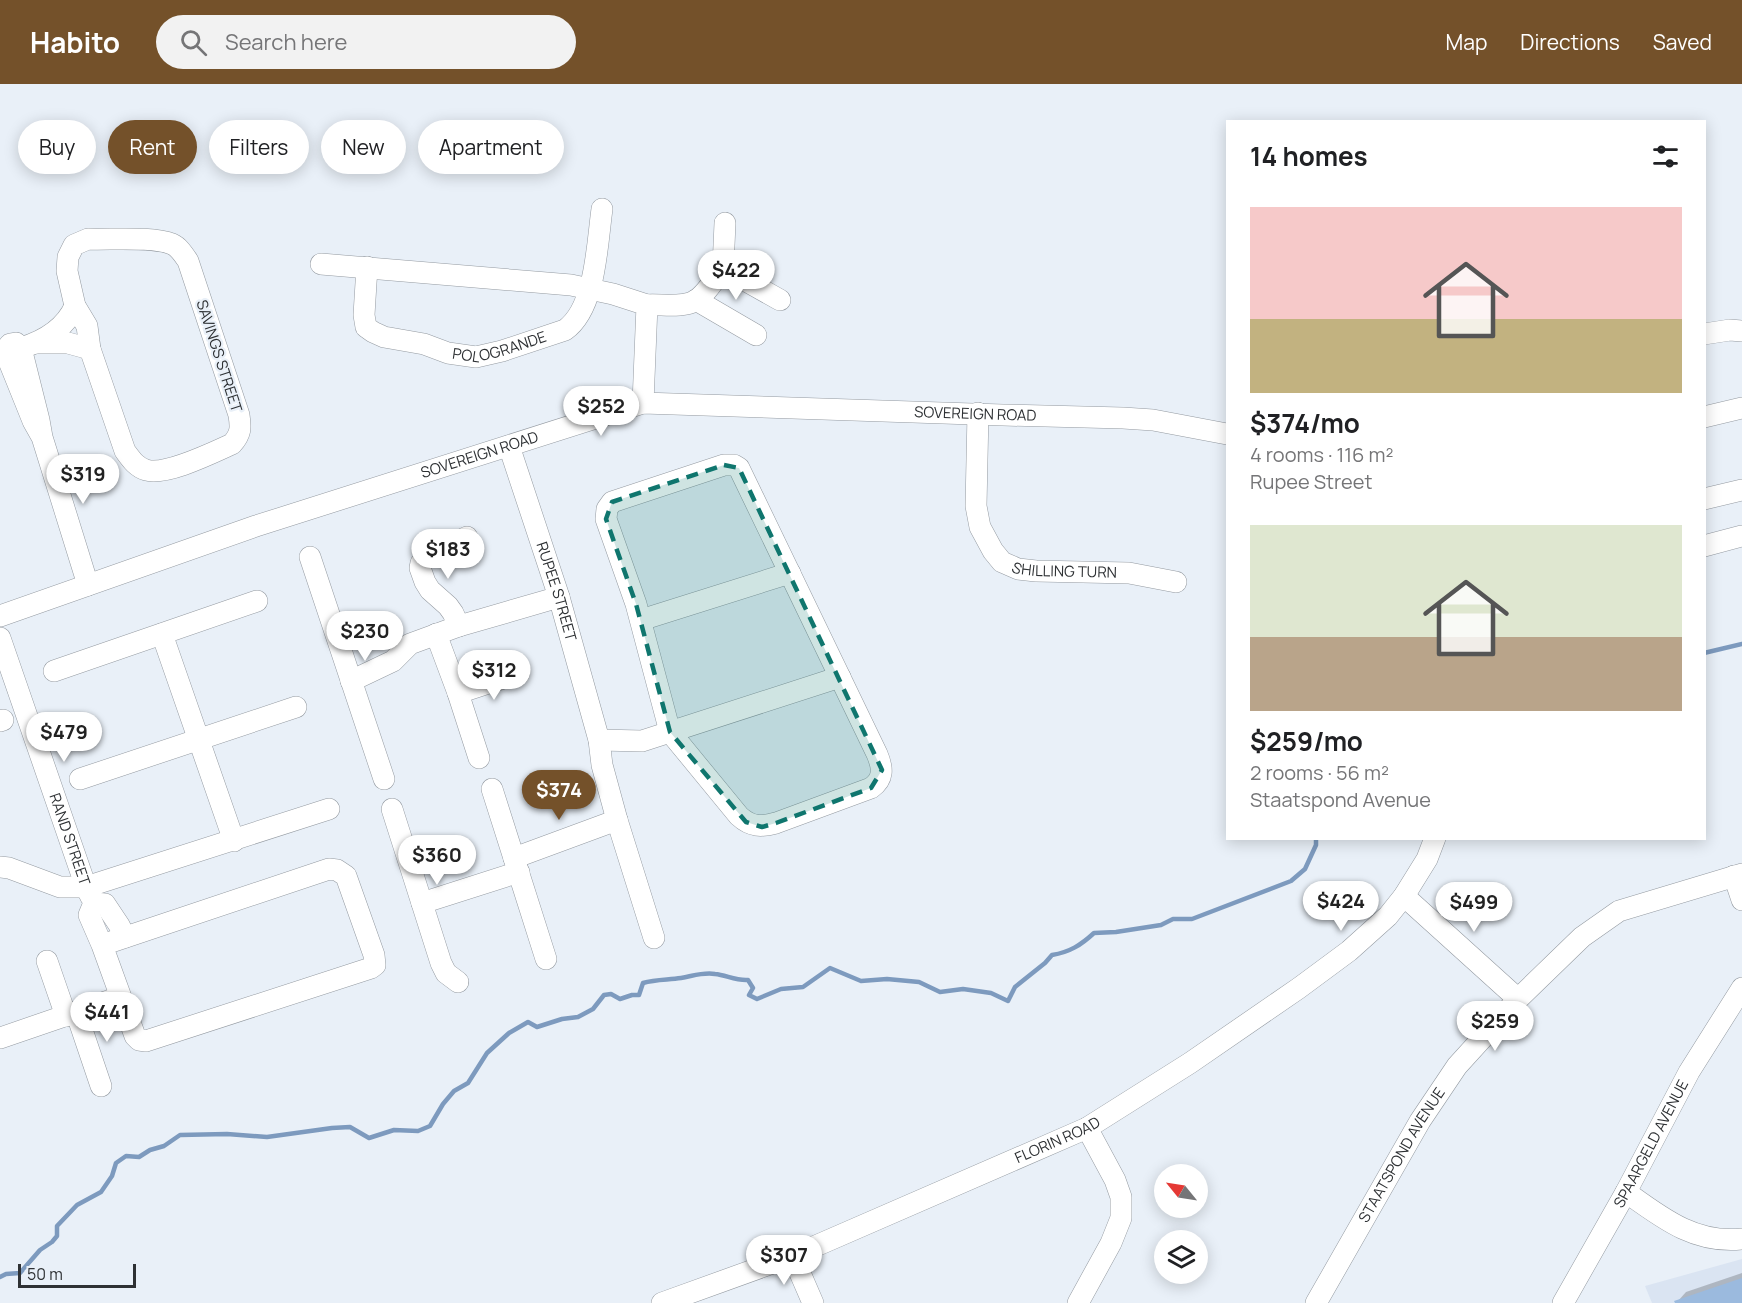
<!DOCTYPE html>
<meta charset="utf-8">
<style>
:root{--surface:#fff;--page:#f2f2f2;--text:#202124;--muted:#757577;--accent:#74512a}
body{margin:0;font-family:Manrope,sans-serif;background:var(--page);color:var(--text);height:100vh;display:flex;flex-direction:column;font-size:22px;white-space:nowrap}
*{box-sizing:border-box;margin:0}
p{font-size:20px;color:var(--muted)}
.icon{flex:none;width:33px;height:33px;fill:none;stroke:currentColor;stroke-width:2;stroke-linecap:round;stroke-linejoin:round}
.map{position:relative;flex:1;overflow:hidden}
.side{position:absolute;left:1226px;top:36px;width:480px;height:720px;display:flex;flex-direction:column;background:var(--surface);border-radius:0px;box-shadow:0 3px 15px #0003}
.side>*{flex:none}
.banner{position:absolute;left:18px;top:36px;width:570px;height:54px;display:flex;gap:12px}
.needle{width:39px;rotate:300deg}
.tools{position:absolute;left:1154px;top:1080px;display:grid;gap:12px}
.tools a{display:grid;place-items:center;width:54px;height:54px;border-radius:50%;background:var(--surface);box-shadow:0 3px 15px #0003;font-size:30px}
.scale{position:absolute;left:18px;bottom:15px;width:118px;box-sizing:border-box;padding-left:6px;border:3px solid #2e3134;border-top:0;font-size:16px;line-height:21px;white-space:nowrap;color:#2e3134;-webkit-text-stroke:4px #e9f0f8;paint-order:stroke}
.price{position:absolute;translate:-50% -51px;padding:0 14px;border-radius:21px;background:#fff;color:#222;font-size:20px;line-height:39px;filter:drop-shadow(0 2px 3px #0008)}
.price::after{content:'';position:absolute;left:50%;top:36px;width:18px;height:14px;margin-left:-9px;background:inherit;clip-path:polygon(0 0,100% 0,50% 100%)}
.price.selected{background:var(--accent);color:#fff}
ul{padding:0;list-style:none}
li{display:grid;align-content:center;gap:12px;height:318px;padding:0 24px}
li span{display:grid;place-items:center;height:186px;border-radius:0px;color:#555}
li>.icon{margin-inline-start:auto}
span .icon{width:108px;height:108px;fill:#fffc;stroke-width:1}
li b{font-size:26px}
h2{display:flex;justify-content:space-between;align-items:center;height:72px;padding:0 24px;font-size:26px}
.chip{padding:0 21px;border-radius:27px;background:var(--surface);box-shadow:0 3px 15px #0003;font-size:21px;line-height:54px}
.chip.selected{background:var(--accent);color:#fff}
header{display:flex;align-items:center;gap:36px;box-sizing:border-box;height:84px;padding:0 30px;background:var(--accent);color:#fff}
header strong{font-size:28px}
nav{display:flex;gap:33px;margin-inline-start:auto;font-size:21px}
.search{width:420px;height:54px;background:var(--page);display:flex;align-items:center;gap:15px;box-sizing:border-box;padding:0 21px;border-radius:33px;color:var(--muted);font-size:22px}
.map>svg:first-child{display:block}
.built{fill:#dae4f2}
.shadow{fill:#0003}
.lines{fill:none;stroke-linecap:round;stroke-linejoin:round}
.stream{stroke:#7d9abe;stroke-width:4.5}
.building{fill:#9bbade}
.minor-casing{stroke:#949aa1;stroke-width:22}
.minor{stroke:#fff;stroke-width:21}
.marked{fill:#0f766e;fill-opacity:0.2;stroke:#0f766e;stroke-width:4.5;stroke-dasharray:12 8;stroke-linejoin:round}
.labels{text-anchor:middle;stroke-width:4.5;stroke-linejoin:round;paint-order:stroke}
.street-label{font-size:15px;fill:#2e3134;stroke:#e9f0f8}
</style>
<header>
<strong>Habito</strong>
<div class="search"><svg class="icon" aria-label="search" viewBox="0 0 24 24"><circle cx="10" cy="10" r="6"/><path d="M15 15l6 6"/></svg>Search here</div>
<nav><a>Map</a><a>Directions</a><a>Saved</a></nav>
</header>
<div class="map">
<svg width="1742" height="1219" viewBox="0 0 1742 1219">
<rect width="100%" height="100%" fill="#e9f0f8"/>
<path class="built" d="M1742 1175V1219H1652L1645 1202Z"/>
<path class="shadow" d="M1742 1189V1219H1678V1217L1686 1208Z"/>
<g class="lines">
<path class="stream" d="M1704 569 1742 560
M0 1193 6 1190 20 1189 40 1166 52 1158 57 1152V1142L77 1121 101 1108 112 1092 116 1079 126 1072 139 1073 150 1066 164 1062 180 1051 227 1050 267 1053 332 1044 350 1043 369 1054 394 1046 418 1047 430 1042 443 1020 454 1007 468 999 487 969 509 949 528 938 537 943 562 935 578 933 593 925 604 911 611 910 620 915 632 911H639L643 899C656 895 668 896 681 894 693 892 703 888 715 890 726 891 736 897 748 896L753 904 749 911 757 915 781 905 803 903 830 884 861 897 887 895 919 898 940 908 963 905 991 909 1008 917 1015 903 1045 879 1052 871C1070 868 1081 861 1094 849L1116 848 1161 841 1173 835H1192L1291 797 1305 785 1316 761V754"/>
</g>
<path class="building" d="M1742 1194V1219H1675L1674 1217Z"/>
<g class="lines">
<defs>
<g id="minor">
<path d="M88 155C109 156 153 152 172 160 179 163 184 171 188 177L239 331C241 344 241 350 232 360 212 369 166 392 146 386 136 383 131 375 125 367L90 265 87 242 75 222 67 187 68 173 74 161Z"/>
<path d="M321 180 571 201 613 210 647 221 643 319"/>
<path id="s1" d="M367 183 364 231 366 243 373 248 384 253 424 260 448 269 476 273 502 267 565 246C596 224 597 160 602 125"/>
<path d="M723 184 725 139"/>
<path d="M696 216 756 251"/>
<path d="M647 221C661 220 682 224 695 217 706 210 715 195 723 184L780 216"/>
<path d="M1704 250 1730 246 1742 247"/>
<path d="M37 259H68L90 265"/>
<path d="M21 264C44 257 65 245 75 222"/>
<path id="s2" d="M978 329 976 422 980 443 993 467 1002 478 1018 485 1036 487 1129 489 1176 498"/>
<path d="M1704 333 1742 324"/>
<path d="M42 353 33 337 6 270V265L10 260 16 259 21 264 39 336 42 353 88 501"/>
<path id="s3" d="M509 362 559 513 599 656 602 681 617 736 654 854"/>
<path d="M724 381H734L739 384 877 670C883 684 884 695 871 704L776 739C761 743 751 743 739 732L670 648 636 520 606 435 607 425 612 418Z"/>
<path d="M1704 415 1742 406"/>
<path d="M1704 462 1742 452"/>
<path d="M310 473 384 695"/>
<path id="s4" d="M0 532 256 442 643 319 1003 331 1123 334 1153 336 1227 350"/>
<path d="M641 536 790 489"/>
<path d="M459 542 453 529 448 522 430 506 425 498 420 484 421 479 425 474 467 453"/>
<path d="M162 550 234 757"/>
<path d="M436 550 458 609 479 674"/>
<path id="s5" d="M0 554 86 803 91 813"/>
<path d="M54 587 257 517"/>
<path d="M351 597 393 577 410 560 459 542 559 513"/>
<path d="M458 609 519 589"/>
<path d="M0 637 3 636"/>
<path d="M599 656 642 657 840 593"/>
<path d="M80 695 296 623"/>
<path d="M492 705 546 875"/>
<path d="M392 725 441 879 446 889 458 898"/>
<path d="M514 774 617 736"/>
<path d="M0 783 9 784 60 803H86L329 725"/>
<path d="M1734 792 1742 816"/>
<path d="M1404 812 1518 915"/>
<path d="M94 819 89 831 102 861 135 952 139 956 146 957 371 884 375 881 374 871 346 792 337 786 329 785 102 861"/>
<path d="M94 819 105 820 119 841 125 853"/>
<path d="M422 819 519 788"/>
<path d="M47 877 66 932"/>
<path d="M76 928 101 1002"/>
<path d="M0 954 120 913"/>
<path d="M1626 1108C1662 1134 1695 1160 1742 1155"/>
<path d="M795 1171 800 1189 813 1219"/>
<path id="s6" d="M662 1219 795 1171 1087 1044 1190 979 1299 904 1349 867 1388 832 1404 812 1427 775 1435 754"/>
<path d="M1078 1219 1111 1159 1121 1134V1113L1115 1096 1087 1044"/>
<path id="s7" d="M1316 1219 1420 1037 1457 982 1518 915 1582 853 1619 827 1742 790"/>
<path id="s8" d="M1563 1219 1626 1108 1689 988 1742 904"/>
</g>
</defs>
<use href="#minor" class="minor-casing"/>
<use href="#minor" class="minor"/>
</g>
<path class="marked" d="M724 381 739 384 882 686 871 704 776 739 762 743 746 738 670 648 636 520 606 435 612 418Z"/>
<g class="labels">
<g class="street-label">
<text dy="5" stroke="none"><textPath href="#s1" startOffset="200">POLOGRANDE</textPath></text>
<text transform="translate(219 272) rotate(72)" y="5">SAVINGS STREET</text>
<text dy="5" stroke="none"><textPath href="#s4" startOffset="1010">SOVEREIGN ROAD</textPath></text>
<text dy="5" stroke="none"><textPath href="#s4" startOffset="506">SOVEREIGN ROAD</textPath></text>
<text dy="5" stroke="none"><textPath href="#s2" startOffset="220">SHILLING TURN</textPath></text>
<text dy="5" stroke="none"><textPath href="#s3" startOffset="153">RUPEE STREET</textPath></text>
<text dy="5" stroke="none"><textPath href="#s5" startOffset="213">RAND STREET</textPath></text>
<text dy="5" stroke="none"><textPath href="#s6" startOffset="428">FLORIN ROAD</textPath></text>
<text dy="5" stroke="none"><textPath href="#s8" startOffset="182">SPAARGELD AVENUE</textPath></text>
<text dy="5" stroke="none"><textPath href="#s7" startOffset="171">STAATSPOND AVENUE</textPath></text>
</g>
</g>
</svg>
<div class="tools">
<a><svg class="needle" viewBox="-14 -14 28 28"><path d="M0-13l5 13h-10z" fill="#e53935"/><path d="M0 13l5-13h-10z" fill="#757577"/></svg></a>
<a><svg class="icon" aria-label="layers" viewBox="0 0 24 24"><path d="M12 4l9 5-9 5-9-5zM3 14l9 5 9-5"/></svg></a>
</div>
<div class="scale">50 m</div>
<b class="price" style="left:736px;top:217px">$422</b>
<b class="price" style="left:601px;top:353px">$252</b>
<b class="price" style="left:83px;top:421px">$319</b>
<b class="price" style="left:448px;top:496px">$183</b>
<b class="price" style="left:365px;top:578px">$230</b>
<b class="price" style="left:494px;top:617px">$312</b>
<b class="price" style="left:64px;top:679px">$479</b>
<b class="price selected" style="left:559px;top:737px">$374</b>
<b class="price" style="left:437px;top:802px">$360</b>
<b class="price" style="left:1341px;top:848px">$424</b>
<b class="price" style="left:1474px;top:849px">$499</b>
<b class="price" style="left:107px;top:959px">$441</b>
<b class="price" style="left:1495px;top:968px">$259</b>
<b class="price" style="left:784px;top:1202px">$307</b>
<div class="banner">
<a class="chip">Buy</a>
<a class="chip selected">Rent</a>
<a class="chip">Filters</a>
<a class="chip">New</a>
<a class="chip">Apartment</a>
</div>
<section class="side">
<h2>14 homes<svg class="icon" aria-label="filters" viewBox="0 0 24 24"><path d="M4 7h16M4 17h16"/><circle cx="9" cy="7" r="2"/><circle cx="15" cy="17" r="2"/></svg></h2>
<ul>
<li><span style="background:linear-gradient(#f6c9c9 60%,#c2b280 0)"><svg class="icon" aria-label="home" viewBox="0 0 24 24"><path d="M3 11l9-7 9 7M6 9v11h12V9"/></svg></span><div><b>$374/mo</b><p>4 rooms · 116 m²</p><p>Rupee Street</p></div></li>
<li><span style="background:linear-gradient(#dfe7d0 60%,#b9a48a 0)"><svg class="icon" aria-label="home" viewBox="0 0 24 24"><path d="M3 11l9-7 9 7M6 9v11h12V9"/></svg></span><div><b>$259/mo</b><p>2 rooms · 56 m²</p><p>Staatspond Avenue</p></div></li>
</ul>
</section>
</div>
